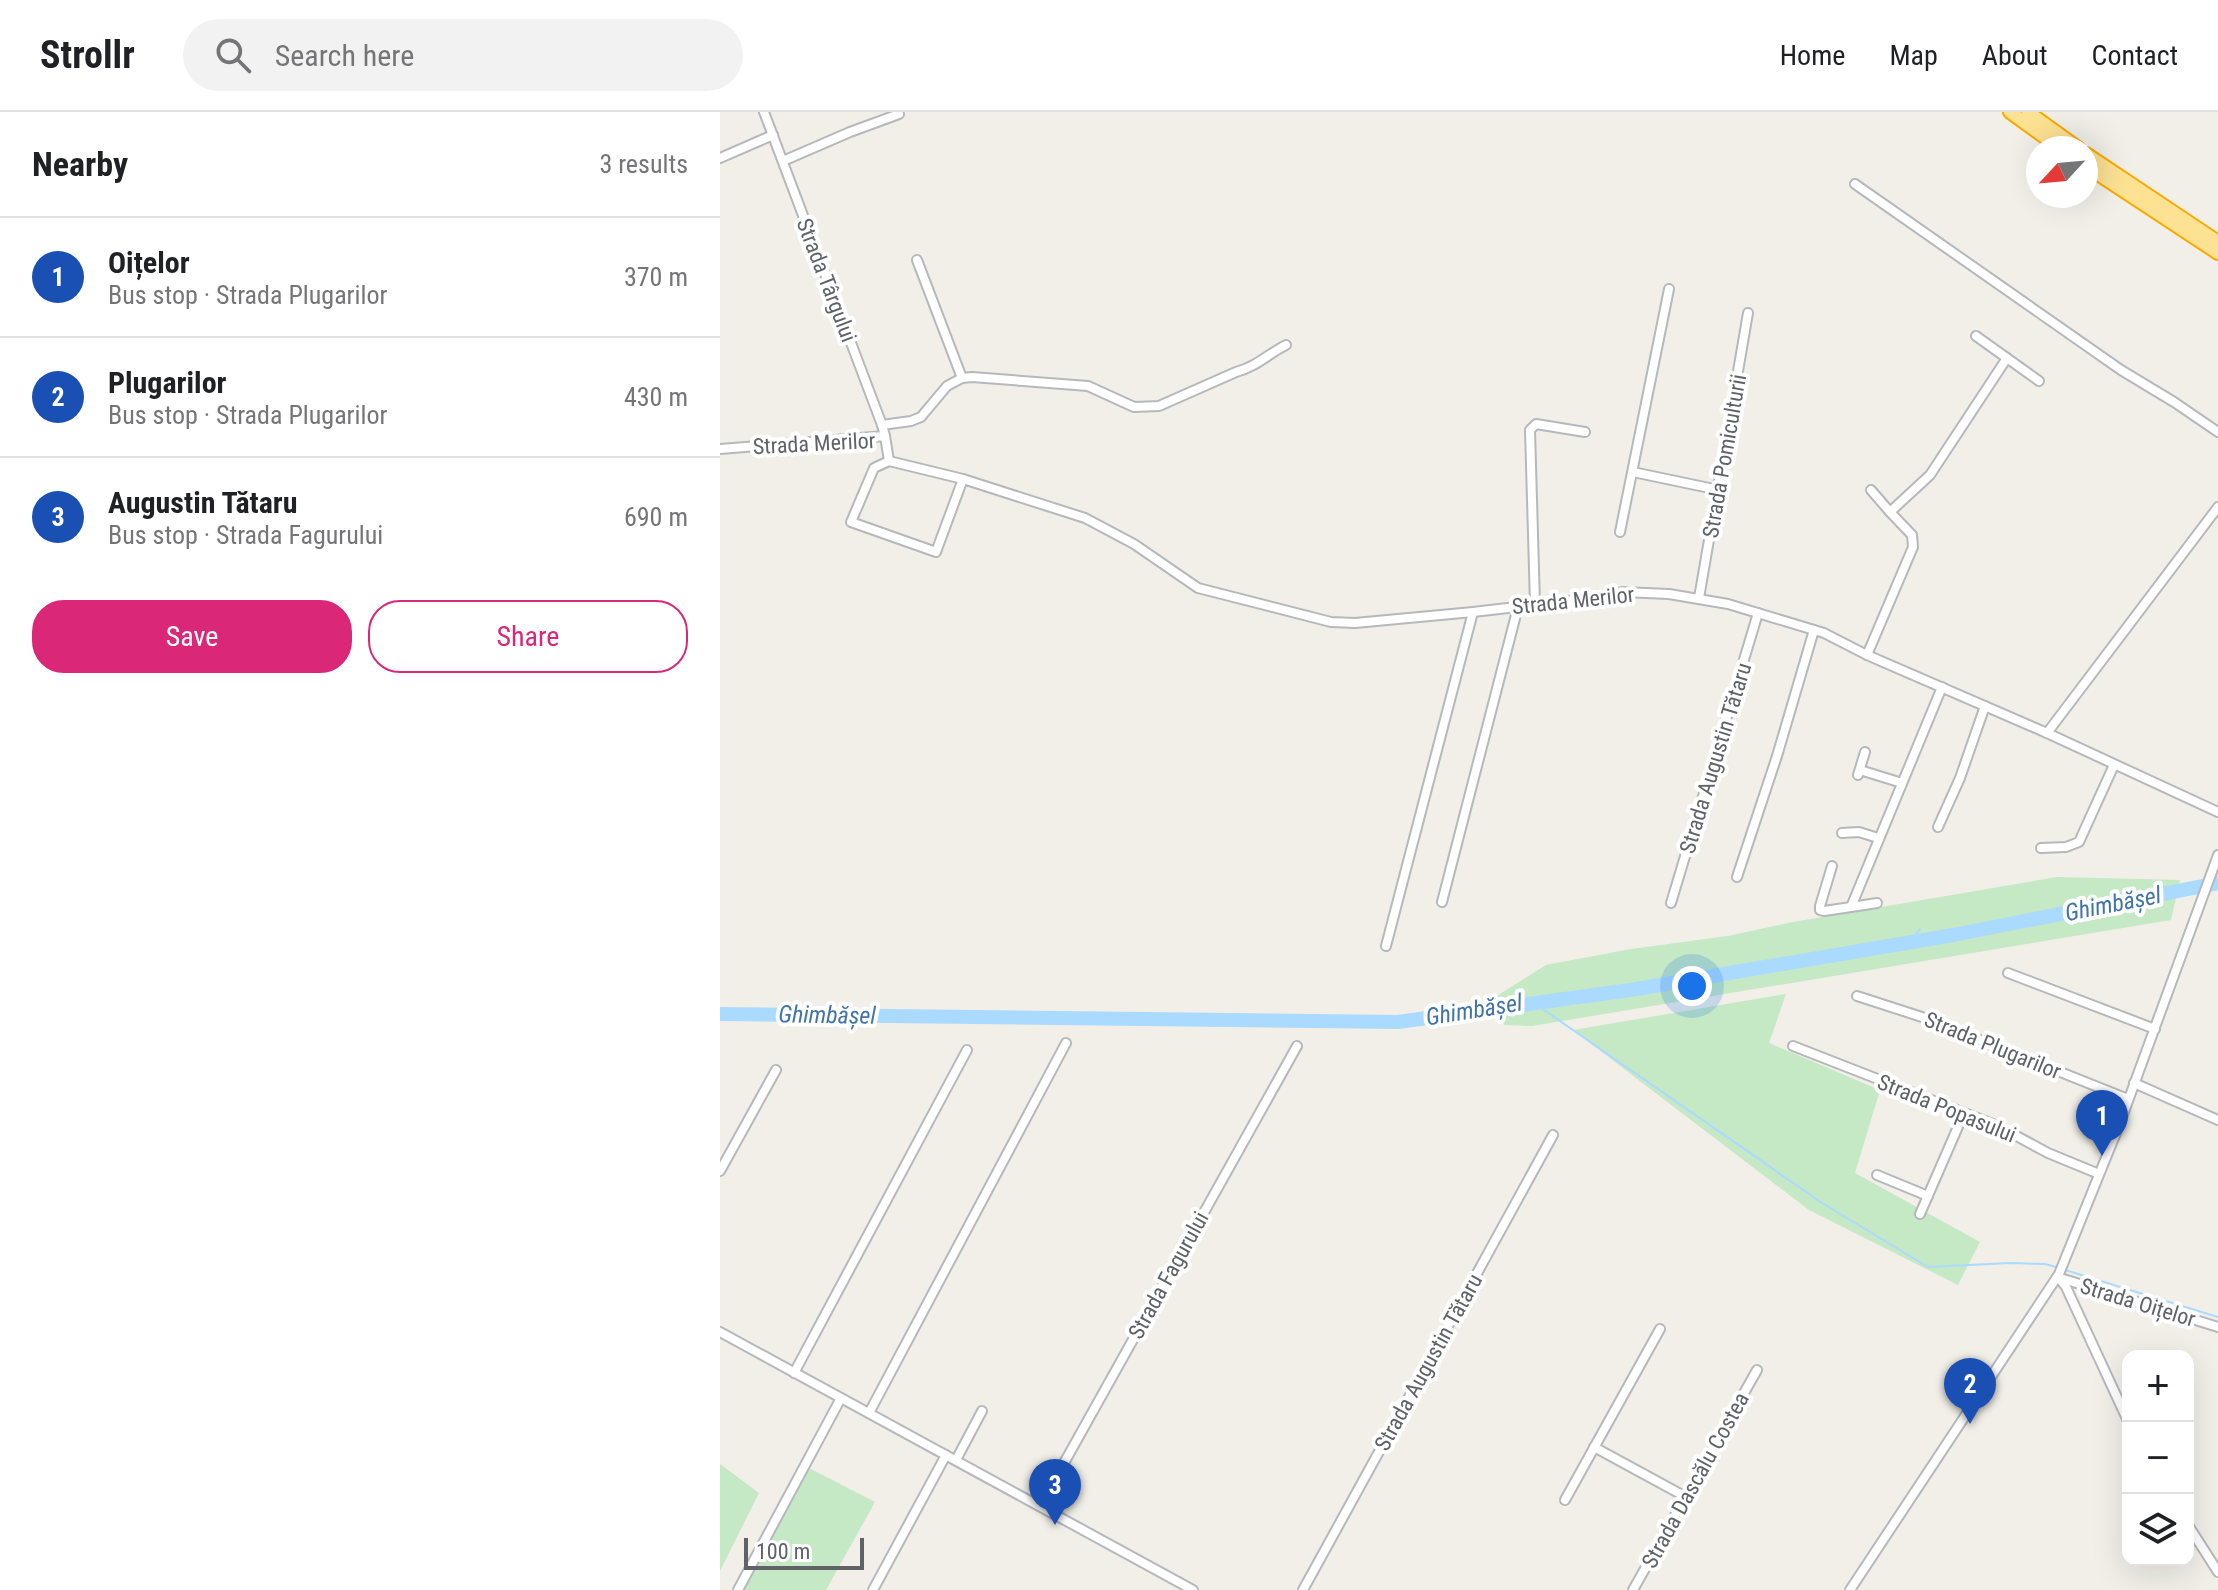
<!DOCTYPE html>
<meta charset="utf-8">
<style>
:root{--surface:#fff;--page:#f2f2f2;--text:#202124;--muted:#757577;--line:#e0e0e0;--accent:#db2777}
body{margin:0;font-family:"Roboto Condensed",sans-serif;background:var(--page);color:var(--text)}
.controls{position:absolute;right:24px;bottom:24px;display:grid;overflow:hidden;border-radius:16px;box-shadow:0 8px 32px #0002}
.controls button{width:72px;height:72px;display:grid;place-items:center;padding:0;border:0;border-bottom:2px solid var(--line);background:var(--surface);color:var(--text);font:40px sans-serif}
.compass{position:absolute;left:1306px;top:24px;width:72px;height:72px;border-radius:50%;background:var(--surface);box-shadow:0 8px 32px #0002;rotate:244deg}
.scale{position:absolute;left:24px;bottom:20px;width:120px;box-sizing:border-box;padding-left:8px;border:4px solid #5f6368;border-top:0;font-size:22px;line-height:28px;white-space:nowrap;color:#5f6368;-webkit-text-stroke:6px #fff;paint-order:stroke}
.you{position:absolute;left:972px;top:874px;width:28px;height:28px;margin:-20px;border:6px solid #fff;border-radius:50%;background:#1a73e8;box-shadow:0 0 0 12px #1a73e833}
.badge{display:grid;place-items:center;width:52px;height:52px;border-radius:50%;background:var(--accent);color:#fff;font-size:26px;font-weight:700}
.pin{position:absolute;translate:-50% -66px;filter:drop-shadow(0 2px 4px #0008)}
.pin::after{content:'';position:absolute;top:42px;width:28px;height:24px;background:inherit;clip-path:polygon(0 0,100% 0,50% 100%)}
.list{margin:0;padding:0;list-style:none}
h2{display:flex;justify-content:space-between;align-items:center;height:104px;margin:0;padding:0 32px;font-size:34px}
h2 small{font-size:26px;font-weight:400;color:var(--muted)}
.list li{display:grid;grid-template-columns:52px 1fr auto;gap:24px;align-items:center;box-sizing:border-box;height:120px;padding:0 32px;border-top:2px solid var(--line)}
.list b{display:block;font-size:30px;white-space:nowrap}
.list p{margin:0;font-size:26px;white-space:nowrap;color:var(--muted)}
.list em{font-size:26px;font-style:normal;color:var(--muted)}
.actions{display:flex;gap:16px;padding:24px 32px}
.actions a{flex:1;padding:18px 0;border:2px solid var(--accent);border-radius:32px;text-align:center;font-size:28px;color:var(--accent)}
.actions .main{background:var(--accent);color:#fff}
.icon{flex:none;width:44px;height:44px;fill:none;stroke:currentColor;stroke-width:2;stroke-linecap:round;stroke-linejoin:round}
.map{position:relative;flex:none;width:1498px;height:1478px;overflow:hidden}
header{display:flex;align-items:center;gap:48px;box-sizing:border-box;height:112px;padding:0 40px;background:var(--surface);border-bottom:2px solid var(--line)}
header strong{font-size:38px}
nav{display:flex;gap:44px;margin-inline-start:auto;font-size:28px}
.search{width:560px;height:72px;background:var(--page);display:flex;align-items:center;gap:20px;box-sizing:border-box;padding:0 28px;border-radius:44px;color:var(--muted);font-size:30px}
main{display:flex}
aside{flex:1;background:var(--surface)}
.map>svg:first-child{display:block}
</style>
<header>
<strong>Strollr</strong>
<div class="search"><svg class="icon" aria-label="search" viewBox="0 0 24 24"><circle cx="10" cy="10" r="6"/><path d="M15 15l6 6"/></svg>Search here</div>
<nav><a>Home</a><a>Map</a><a>About</a><a>Contact</a></nav>
</header>
<main>
<aside>
<h2>Nearby<small>3 results</small></h2>
<ul class="list">
<li><span class="badge" style="background:#1a4fb4">1</span><div><b>Oițelor</b><p>Bus stop · Strada Plugarilor</p></div><em>370 m</em></li>
<li><span class="badge" style="background:#1a4fb4">2</span><div><b>Plugarilor</b><p>Bus stop · Strada Plugarilor</p></div><em>430 m</em></li>
<li><span class="badge" style="background:#1a4fb4">3</span><div><b>Augustin Tătaru</b><p>Bus stop · Strada Fagurului</p></div><em>690 m</em></li>
</ul>
<div class="actions"><a class="main">Save</a><a>Share</a></div>
</aside>
<div class="map">
<svg width="1498" height="1478" viewBox="0 0 1498 1478">
<rect width="100%" height="100%" fill="#f1efe8"/>
<g fill="#c5e8c5">
<polygon points="1337,765 1460,768 1451,808 812,914 784,913 775,885 826,853 911,837 1008,824 1073,810"/>
<polygon points="1066,882 1049,931 1160,978 1135,1061 1260,1130 1238,1173 1089,1098 853,918"/>
<polygon points="0,1352 39,1381 0,1459"/>
<polygon points="89,1356 155,1390 106,1478 24,1478"/>
</g>
<g fill="none" stroke-linecap="round" stroke-linejoin="round">
<g stroke="#aadaff" stroke-width="2">
<polyline points="1189,831 1200,817"/>
<polyline points="814,891 1102,1091 1208,1155 1290,1151 1325,1152 1336,1155"/>
<polyline points="1342,1157 1498,1205"/>
</g>
<polyline stroke="#aadaff" stroke-width="14" points="0,902 678,910 910,878 1233,823 1498,771"/>
<defs>
<g id="minor">
<polyline points="44,0 162,313"/>
<polyline points="0,46 53,23"/>
<polyline points="63,49 130,20 179,2"/>
<polyline points="1135,72 1401,258 1454,290 1498,320"/>
<polyline points="197,148 242,266"/>
<polyline points="1256,224 1319,269"/>
<path d="M165,324L162,313L191,309L201,305L227,274L242,266L252,265L368,274L414,295L439,294L516,260C536,255 548,242 566,233"/>
<polyline points="0,337 165,324 169,349 243,367"/>
<polyline points="169,349 154,356 131,410 216,440 243,367 365,406 414,432 478,476 611,510 635,511 753,500 865,487 903,480 949,482 1008,492 1104,521 1147,543 1327,621 1498,700"/>
<polyline points="913,360 999,378"/>
<polyline points="1151,378 1170,400"/>
<polyline points="900,420 949,177"/>
<polyline points="979,486 1028,201"/>
<polyline points="815,492 810,318 816,312 865,320"/>
<polyline points="1147,543 1193,435 1192,423 1170,400 1210,363 1287,246"/>
<polyline points="1327,621 1498,395"/>
<polyline points="1140,658 1182,671"/>
<polyline points="1138,663 1145,640"/>
<polyline points="1218,715 1240,666 1265,594"/>
<polyline points="1122,721 1139,720 1158,726"/>
<polyline points="1321,736 1346,735 1359,730 1394,653"/>
<polyline points="1112,754 1100,794 1100,798 1104,799 1131,795 1222,575"/>
<polyline points="1017,765 1057,644 1094,518"/>
<polyline points="722,790 798,495"/>
<polyline points="951,791 1038,501"/>
<polyline points="1131,795 1157,791"/>
<polyline points="666,834 753,500"/>
<polyline points="1288,861 1435,917"/>
<polyline points="1137,884 1205,906 1408,987"/>
<polyline points="1073,934 1278,1014 1328,1041 1379,1062"/>
<polyline points="1414,971 1498,1008"/>
<polyline points="0,1059 56,958"/>
<polyline points="1157,1063 1208,1084"/>
<polyline points="1200,1102 1244,1001"/>
<polyline points="1337,1165 1498,1215"/>
<polyline points="1338,1165 1346,1175 1408,1309"/>
<polyline points="0,1220 473,1478"/>
<polyline points="74,1261 247,938"/>
<polyline points="149,1301 346,931"/>
<polyline points="874,1335 966,1385"/>
<polyline points="236,1348 262,1299"/>
<polyline points="845,1388 940,1217"/>
<polyline points="320,1394 577,934"/>
<polyline points="1468,1413 1498,1460"/>
<polyline points="18,1478 121,1286"/>
<polyline points="153,1478 226,1343"/>
<polyline points="583,1478 833,1023"/>
<polyline points="913,1478 1037,1258"/>
<polyline points="1130,1478 1339,1162 1400,1011 1498,743"/>
</g>
<g id="highway">
<polyline points="1290,0 1340,36"/>
<polyline points="1308,0 1358,36"/>
<polyline points="1366,42 1498,130"/>
<polyline points="1366,54 1498,141"/>
</g>
</defs>
<use href="#minor" stroke="#b5b8bc" stroke-width="12"/>
<use href="#highway" stroke="#f9ab00" stroke-width="16"/>
<use href="#minor" stroke="#fff" stroke-width="8"/>
<use href="#highway" stroke="#fde293" stroke-width="12"/>
</g>
<g text-anchor="middle" stroke-width="8" stroke-linejoin="round" paint-order="stroke">
<g font-size="22" fill="#5f6368" stroke="#fff">
<text transform="translate(107 168) rotate(69)" y="8">Strada Târgului</text>
<text transform="translate(94 331) rotate(-3)" y="8">Strada Merilor</text>
<text transform="translate(1004 344) rotate(-80)" y="8">Strada Pomiculturii</text>
<text transform="translate(853 488) rotate(-6)" y="8">Strada Merilor</text>
<text transform="translate(995 646) rotate(-73)" y="8">Strada Augustin Tătaru</text>
<text transform="translate(1273 933) rotate(22)" y="8">Strada Plugarilor</text>
<text transform="translate(1227 996) rotate(22)" y="8">Strada Popasului</text>
<text transform="translate(448 1163) rotate(-61)" y="8">Strada Fagurului</text>
<text transform="translate(1418 1190) rotate(17)" y="8">Strada Oițelor</text>
<text transform="translate(708 1250) rotate(-61)" y="8">Strada Augustin Tătaru</text>
<text transform="translate(975 1368) rotate(-61)" y="8">Strada Dascălu Costea</text>
</g>
<g font-size="24" font-style="italic" fill="#4174aa" stroke="#fff">
<text transform="translate(1393 792) rotate(-11)" y="8">Ghimbășel</text>
<text transform="translate(754 898) rotate(-9)" y="8">Ghimbășel</text>
<text transform="translate(107 903) rotate(1)" y="8">Ghimbășel</text>
</g>
</g>
</svg>
<div class="controls">
<button>+</button>
<button>−</button>
<button><svg class="icon" aria-label="layers" viewBox="0 0 24 24"><path d="M12 4l9 5-9 5-9-5zM3 14l9 5 9-5"/></svg></button>
</div>
<svg class="compass" viewBox="-18 -18 36 36"><path d="M0-13l5 13h-10z" fill="#e53935"/><path d="M0 13l5-13h-10z" fill="#757577"/></svg>
<div class="scale">100 m</div>
<div class="you"></div>
<div class="pin badge" style="left:1382px;top:1044px;background:#1a4fb4">1</div>
<div class="pin badge" style="left:1250px;top:1312px;background:#1a4fb4">2</div>
<div class="pin badge" style="left:335px;top:1413px;background:#1a4fb4">3</div>
</div>
</main>
